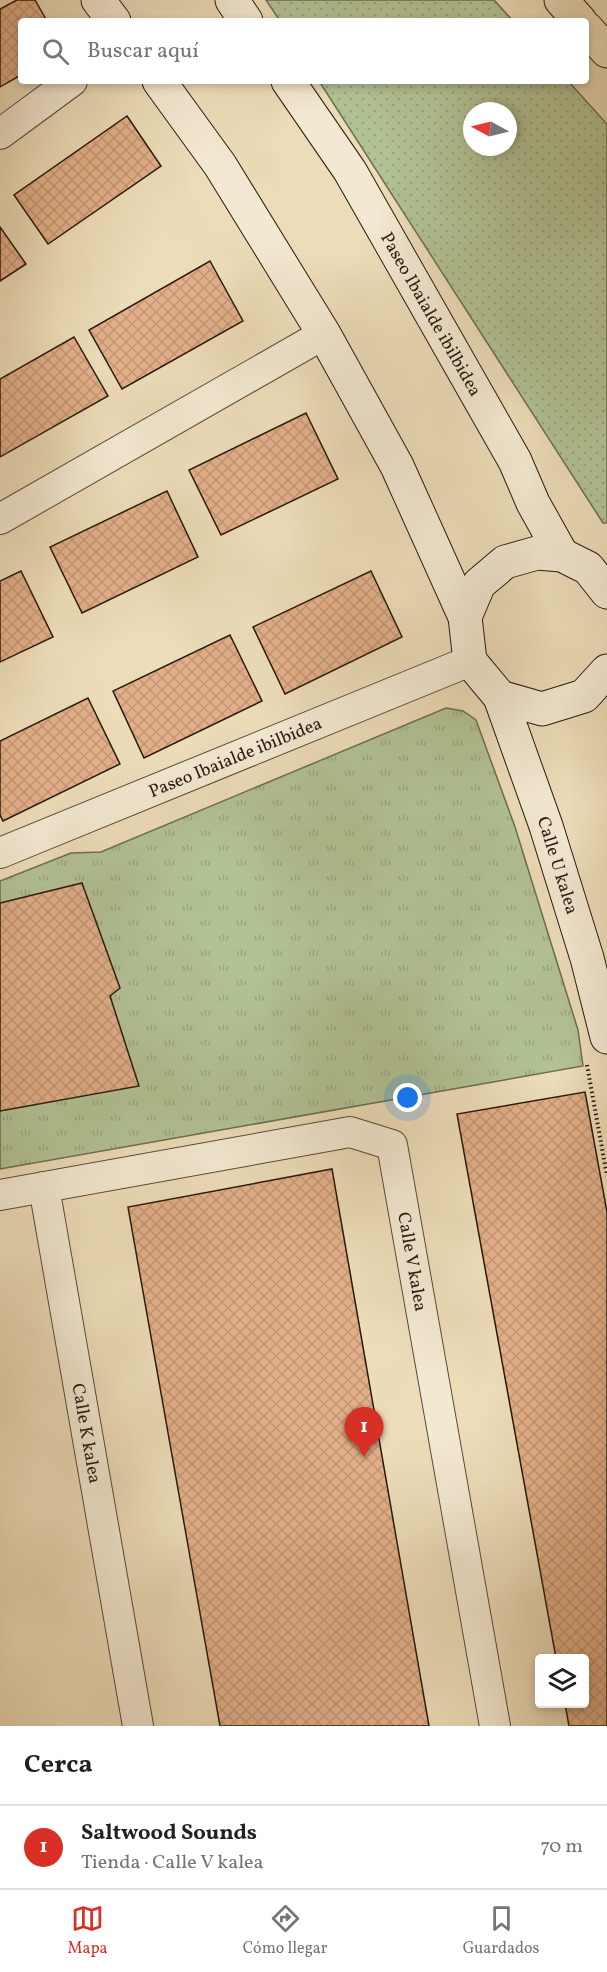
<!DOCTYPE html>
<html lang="es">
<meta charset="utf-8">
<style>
:root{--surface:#fff;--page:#f2f2f2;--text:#202124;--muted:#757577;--line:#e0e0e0;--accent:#d93025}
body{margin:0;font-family:Vollkorn,serif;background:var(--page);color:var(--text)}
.controls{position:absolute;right:18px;bottom:18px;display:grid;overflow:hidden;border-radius:6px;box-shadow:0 3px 9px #0003}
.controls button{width:54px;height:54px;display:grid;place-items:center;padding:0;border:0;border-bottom:2px solid var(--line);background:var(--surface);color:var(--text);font:30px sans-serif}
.compass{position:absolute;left:463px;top:102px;width:54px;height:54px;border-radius:50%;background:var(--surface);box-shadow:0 3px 9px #0003;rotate:277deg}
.you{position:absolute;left:408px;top:1098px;width:21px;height:21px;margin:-15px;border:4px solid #fff;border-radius:50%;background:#1a73e8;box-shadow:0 0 0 9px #1a73e833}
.badge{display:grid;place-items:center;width:39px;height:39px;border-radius:50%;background:var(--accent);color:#fff;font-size:20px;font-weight:700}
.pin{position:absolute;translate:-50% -50px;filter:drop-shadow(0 2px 3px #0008)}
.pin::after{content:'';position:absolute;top:32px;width:21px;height:18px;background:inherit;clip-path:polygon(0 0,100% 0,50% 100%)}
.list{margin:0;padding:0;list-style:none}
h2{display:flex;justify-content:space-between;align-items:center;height:78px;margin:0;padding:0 24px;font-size:26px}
h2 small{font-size:20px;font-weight:400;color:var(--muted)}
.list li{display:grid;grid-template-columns:39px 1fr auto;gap:18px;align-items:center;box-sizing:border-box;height:84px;padding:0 24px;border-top:2px solid var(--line)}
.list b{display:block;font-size:22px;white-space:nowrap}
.list p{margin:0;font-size:20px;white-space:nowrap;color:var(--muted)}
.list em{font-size:20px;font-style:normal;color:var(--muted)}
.icon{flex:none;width:33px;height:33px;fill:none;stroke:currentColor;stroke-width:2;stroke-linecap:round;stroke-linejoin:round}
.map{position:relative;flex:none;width:607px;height:1726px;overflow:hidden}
.search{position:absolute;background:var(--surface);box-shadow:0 3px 9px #0003;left:18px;right:18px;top:18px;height:66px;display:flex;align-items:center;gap:15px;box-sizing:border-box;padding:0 21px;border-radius:6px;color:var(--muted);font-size:22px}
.sheet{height:162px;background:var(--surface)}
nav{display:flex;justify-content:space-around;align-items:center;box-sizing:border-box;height:84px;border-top:2px solid var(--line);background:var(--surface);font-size:16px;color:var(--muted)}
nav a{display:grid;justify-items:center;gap:3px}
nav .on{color:var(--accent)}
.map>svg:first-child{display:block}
</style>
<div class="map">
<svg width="607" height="1726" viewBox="0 0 607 1726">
<defs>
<pattern id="grass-dots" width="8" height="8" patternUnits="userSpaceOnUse" patternTransform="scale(1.5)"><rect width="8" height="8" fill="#b2c294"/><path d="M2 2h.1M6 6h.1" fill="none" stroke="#99a67f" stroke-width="1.8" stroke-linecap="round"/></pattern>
<pattern id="park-tufts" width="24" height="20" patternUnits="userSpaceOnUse" patternTransform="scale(1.5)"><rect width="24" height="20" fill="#b2c294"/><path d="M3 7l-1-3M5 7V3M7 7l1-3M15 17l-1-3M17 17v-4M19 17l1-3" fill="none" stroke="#99a67f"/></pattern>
<pattern id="building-cross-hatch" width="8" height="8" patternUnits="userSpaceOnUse" patternTransform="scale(1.5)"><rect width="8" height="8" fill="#e2af88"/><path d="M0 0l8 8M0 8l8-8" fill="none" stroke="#c29674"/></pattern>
</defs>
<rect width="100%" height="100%" fill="#ecdcb8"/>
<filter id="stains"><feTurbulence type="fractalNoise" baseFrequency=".00333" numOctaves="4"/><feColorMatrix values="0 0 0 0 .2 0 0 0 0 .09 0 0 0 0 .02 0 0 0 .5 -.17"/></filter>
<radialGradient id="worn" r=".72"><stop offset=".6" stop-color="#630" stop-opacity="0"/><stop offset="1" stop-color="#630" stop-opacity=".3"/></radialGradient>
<g fill="url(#grass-dots)" stroke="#6c6d52" stroke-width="1.5" fill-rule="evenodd">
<polygon points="266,0 494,0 513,21 280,21"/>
<path d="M319,81H568L607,124V523H603ZM472,111H508V147H472Z"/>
</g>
<polygon fill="url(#park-tufts)" stroke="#6c6d52" stroke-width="1.5" points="446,708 463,711 476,720 515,827 578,1030 583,1066 0,1169 0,881 71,853 101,852"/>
<g fill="url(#building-cross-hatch)" stroke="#271811" stroke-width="1.5">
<polygon points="17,0 35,0 47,21 21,21 21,75 0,87 0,9"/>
<polygon points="127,116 161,166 48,244 14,195"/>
<polygon points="0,227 26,264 0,281"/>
<polygon points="210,261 243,321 122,389 89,330"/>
<polygon points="74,337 108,396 0,457 0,379"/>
<polygon points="306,413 338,479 221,535 189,470"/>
<polygon points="167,491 198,557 82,613 50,547"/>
<polygon points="21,571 53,637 0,662 0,581"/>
<polygon points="371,571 402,637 285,694 253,627"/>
<polygon points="230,635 262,701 144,758 113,691"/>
<polygon points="88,698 120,764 3,821 0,815 0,741"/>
<polygon points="82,883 120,988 110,996 139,1086 0,1111 0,903"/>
<polygon points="585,1092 607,1212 607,1726 569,1726 565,1704 584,1704 584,1658 556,1658 457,1114"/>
<polygon points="332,1169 429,1726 220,1726 128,1207"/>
</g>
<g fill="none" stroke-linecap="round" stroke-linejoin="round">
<defs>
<g id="street">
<polyline points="0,134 72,81"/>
<polyline points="0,519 324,334"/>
<path id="s1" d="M0,853L470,661"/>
<path id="s2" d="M44,1187L138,1726"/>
<path id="s3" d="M0,1195L350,1132L392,1145L495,1726"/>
</g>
<g id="secondary">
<polyline points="98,0 114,21"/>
<polyline points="232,0 246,21"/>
<polyline points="159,81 220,165 324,334 397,466 465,617"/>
<path id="s4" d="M288,81L350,171L515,461L533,503L562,555"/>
<polyline points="607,592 588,568 562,555 537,553 505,562 479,584 465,617 470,661 500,697 542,709 584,696 607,671"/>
<path id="s5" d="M500,697L546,826L587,958L607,1037"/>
</g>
<g id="highway">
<polyline points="561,0 580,21"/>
<polyline points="586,28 607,51"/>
</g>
</defs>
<use href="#street" stroke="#58493b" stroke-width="32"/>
<use href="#secondary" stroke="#271811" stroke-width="35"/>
<use href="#highway" stroke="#271811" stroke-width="35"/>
<polyline stroke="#271811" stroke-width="4" stroke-dasharray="1.5 3" stroke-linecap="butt" points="587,1065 607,1176"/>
<use href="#street" stroke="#f3e8d1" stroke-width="30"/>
<use href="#secondary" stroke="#f3e8d1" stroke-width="33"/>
<use href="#highway" stroke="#ecdcb8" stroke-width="33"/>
</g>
<g text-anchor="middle" stroke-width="5" stroke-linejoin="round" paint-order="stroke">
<g font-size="18" fill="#271811" stroke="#f3e8d1">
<text dy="6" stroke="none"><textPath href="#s4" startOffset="274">Paseo Ibaialde ibilbidea</textPath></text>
<text dy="6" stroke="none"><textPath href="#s1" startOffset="254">Paseo Ibaialde ibilbidea</textPath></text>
<text dy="6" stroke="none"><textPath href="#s5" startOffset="178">Calle U kalea</textPath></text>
<text dy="6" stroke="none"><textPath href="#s3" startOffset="518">Calle V kalea</textPath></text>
<text dy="6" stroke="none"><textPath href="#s2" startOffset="250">Calle K kalea</textPath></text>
</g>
</g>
<rect width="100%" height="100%" filter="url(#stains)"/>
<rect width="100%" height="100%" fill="url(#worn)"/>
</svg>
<div class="controls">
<button><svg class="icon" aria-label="layers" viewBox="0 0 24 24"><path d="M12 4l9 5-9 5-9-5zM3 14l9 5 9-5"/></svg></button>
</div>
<svg class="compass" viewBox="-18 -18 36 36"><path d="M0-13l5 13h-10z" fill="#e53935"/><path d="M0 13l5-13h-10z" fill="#757577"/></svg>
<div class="you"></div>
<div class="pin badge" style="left:364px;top:1457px">1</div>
<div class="search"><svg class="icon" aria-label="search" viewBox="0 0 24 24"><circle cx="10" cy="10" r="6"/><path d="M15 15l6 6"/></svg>Buscar aquí</div>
</div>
<section class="sheet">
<h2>Cerca<small></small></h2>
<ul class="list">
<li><span class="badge">1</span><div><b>Saltwood Sounds</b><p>Tienda · Calle V kalea</p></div><em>70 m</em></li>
</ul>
</section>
<nav>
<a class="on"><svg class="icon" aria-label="map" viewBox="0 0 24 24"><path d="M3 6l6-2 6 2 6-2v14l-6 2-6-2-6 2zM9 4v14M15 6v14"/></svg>Mapa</a>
<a><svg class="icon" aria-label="directions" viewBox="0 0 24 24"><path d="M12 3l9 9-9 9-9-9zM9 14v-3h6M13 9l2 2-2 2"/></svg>Cómo llegar</a>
<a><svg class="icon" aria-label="saved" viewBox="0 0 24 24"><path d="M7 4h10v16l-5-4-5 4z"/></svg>Guardados</a>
</nav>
